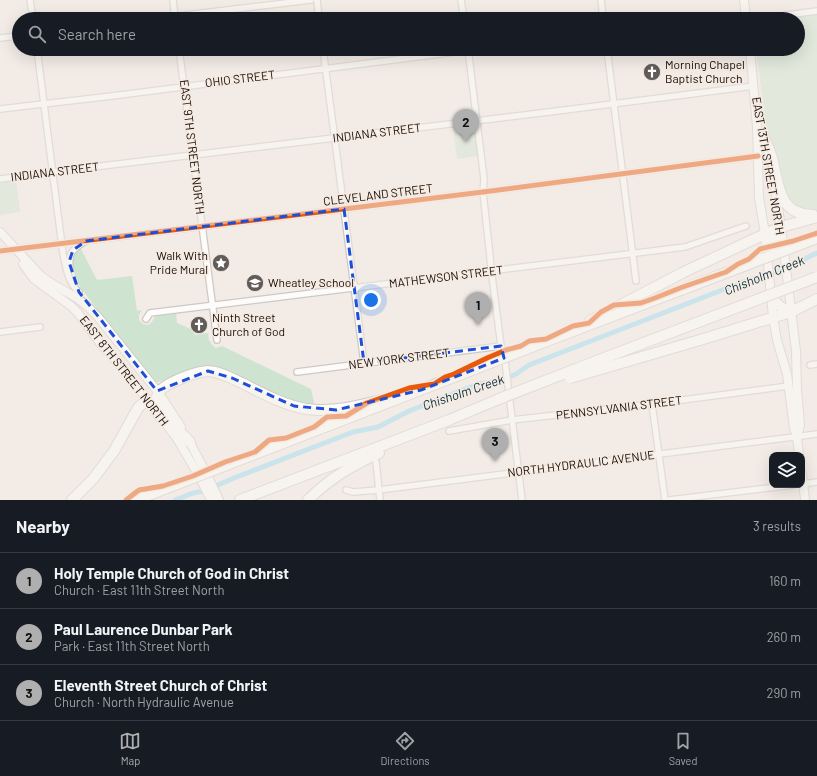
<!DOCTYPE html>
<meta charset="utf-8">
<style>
:root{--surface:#171b24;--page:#242831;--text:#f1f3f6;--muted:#9ea1a6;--line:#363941;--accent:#b0afaf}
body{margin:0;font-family:Barlow,sans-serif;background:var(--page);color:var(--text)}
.controls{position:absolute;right:12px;bottom:12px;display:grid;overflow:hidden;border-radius:8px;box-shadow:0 4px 16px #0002}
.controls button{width:36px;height:36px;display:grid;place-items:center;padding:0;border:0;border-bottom:1px solid var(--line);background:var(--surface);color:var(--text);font:20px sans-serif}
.you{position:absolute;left:371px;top:300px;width:14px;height:14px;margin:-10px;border:3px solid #fff;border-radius:50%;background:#1a73e8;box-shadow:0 0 0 6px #1a73e833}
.badge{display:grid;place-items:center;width:26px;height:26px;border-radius:50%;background:var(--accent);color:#111;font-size:13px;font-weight:700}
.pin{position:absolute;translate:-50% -33px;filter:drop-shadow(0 1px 2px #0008)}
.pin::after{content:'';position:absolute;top:21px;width:14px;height:12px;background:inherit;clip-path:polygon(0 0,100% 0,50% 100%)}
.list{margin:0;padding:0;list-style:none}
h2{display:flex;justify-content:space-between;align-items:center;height:52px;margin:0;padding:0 16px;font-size:17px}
h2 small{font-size:13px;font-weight:400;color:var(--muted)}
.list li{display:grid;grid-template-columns:26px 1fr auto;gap:12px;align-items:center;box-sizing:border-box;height:56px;padding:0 16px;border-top:1px solid var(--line)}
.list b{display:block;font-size:15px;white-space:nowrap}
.list p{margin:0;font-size:13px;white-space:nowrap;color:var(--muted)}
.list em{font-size:13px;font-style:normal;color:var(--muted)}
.icon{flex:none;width:22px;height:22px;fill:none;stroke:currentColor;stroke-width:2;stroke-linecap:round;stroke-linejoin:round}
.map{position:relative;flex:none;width:817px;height:500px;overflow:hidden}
.search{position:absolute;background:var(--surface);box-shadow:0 4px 16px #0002;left:12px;right:12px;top:12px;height:44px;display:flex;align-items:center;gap:10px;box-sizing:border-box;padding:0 14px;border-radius:22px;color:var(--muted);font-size:15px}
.sheet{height:220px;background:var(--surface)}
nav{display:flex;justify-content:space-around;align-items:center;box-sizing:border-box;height:56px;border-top:1px solid var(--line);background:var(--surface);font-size:11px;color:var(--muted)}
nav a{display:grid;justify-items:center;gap:2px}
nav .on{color:var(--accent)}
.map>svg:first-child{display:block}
</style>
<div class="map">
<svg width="817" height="500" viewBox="0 0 817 500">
<rect width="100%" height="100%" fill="#f2ebe6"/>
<g fill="#cee4d1">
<polygon points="817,14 817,212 798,211 784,193 769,140 766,125 756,49 798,49 798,19 773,19"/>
<polygon points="472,124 474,126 478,156 457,159 453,127"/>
<polygon points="16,180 20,212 0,215 0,182"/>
<path d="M80,247L97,280L132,276L137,311L142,310L139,315V320L143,324L148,325L152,322L156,315L176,312L177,323L193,330L195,335L208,333L209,341H210L212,345L216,348L222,346L311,389L315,407L295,405L222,370L166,380C160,382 157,383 152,380L80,287C74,273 67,258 80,247Z"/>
</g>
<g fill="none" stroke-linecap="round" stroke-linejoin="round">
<path stroke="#9bdbf3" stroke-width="5" d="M175,500L193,493L204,491L234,478L353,432L378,427L409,411L478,384L501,381L516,374L529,365L743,282C760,277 778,272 794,265C802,261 809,256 817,253"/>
<defs>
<g id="street">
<polyline points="30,0 33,19"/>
<polyline points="173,0 175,19"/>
<polyline points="317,0 319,19"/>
<polyline points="461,0 464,19"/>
<polyline points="601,0 603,19"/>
<polyline points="152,19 311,0"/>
<polyline points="726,19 746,17"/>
<polyline points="756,19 817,11"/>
<polyline points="0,38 19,36"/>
<path d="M37,49L63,254C66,267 68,283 79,292"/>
<polyline points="179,49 217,340"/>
<polyline points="323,49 364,363"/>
<polyline points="468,49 484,179 483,192 492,276 501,346 505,361 509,394 522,500"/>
<polyline points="607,49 636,281"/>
<polyline points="0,109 112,96 479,49"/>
<polyline points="0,179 52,172 549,112 754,86"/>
<polyline points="0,251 483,192 758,156"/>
<path d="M70,269C68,254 72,249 84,242"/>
<polyline points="146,319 150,313 685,247 746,226"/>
<polyline points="0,332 40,327"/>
<polyline points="810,365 817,364"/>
<polyline points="297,372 501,346"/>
<polyline points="652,404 665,500"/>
<polyline points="449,431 512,420 652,404 788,386"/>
<polyline points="376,462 380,500"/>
<polyline points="802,484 817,482"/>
<polyline points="346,490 353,492 379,490 817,434"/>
<polyline points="669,500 793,485"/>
</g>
<g id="secondary">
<polyline points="744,0 746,19"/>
<polyline points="750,49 757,127 759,197 765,234 773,317 777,340 787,374 794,428 797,437 799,455"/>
<polyline points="774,183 781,227 796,351 797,389 800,425 797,437"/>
<polyline points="0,232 40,275 51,283 77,298 87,306 98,317 158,392 181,427"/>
<polyline points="23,264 34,279 71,306 78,313 100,343 119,364 140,390 176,437 199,476 211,500"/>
<polyline points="187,437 206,473 219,500"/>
<polyline points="802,474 805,500"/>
</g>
<g id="highway">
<path d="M764,137C766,144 770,151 772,158C779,184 778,215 813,215"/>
<polyline points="765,234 777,240 783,246"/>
<path d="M771,294C776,305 780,307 791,312"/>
<polyline points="590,321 684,272 765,234 781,227 817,217"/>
<polyline points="700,340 791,312 817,299"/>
<path d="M159,416C155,397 154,391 173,382C184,377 195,372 207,371C219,371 231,378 242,383C262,393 283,405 306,409C335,413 362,405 390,398"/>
<path d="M72,500L93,479L114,451L138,408L142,404L149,401C163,406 169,419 178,430C182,434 186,438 190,442"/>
<polyline points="240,500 449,420 499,399"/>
<path d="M308,500C330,478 351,466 379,453"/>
</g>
</defs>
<use href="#street" stroke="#cec9c5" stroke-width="8"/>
<use href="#secondary" stroke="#cec9c5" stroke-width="10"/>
<use href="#highway" stroke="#cec9c5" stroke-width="12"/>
<use href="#street" stroke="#fdfcfb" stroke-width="5.5"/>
<use href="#secondary" stroke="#fdfcfb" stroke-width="8"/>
<use href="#highway" stroke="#fdfcfb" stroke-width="10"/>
<defs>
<g id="highway-bridge">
<polyline points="570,378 700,340"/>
<polyline points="499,399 599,360 817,277"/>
<polyline points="136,500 547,341 817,238"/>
</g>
</defs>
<use href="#highway-bridge" stroke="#cec9c5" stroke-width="12" stroke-linecap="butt"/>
<use href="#highway-bridge" stroke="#fdfcfb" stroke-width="10"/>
<defs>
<g id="cycleway">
<polyline points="0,251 483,192 758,156"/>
<polyline points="126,500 139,490 163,486 193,476 225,462 255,452 269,440 286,438 314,427 327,417 346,416 367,403 409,388 434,384 445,377 454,374 487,358 506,350 521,346 529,341 546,339 573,326 589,323 601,312 614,305 641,303 655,298 680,288 726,272 738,264 749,259 760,249 793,241 817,233"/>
</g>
</defs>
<use href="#cycleway" stroke="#f7eae1" stroke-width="8"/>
<use href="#cycleway" stroke="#e8590c" stroke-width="5"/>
</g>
<path d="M0 0H817V500H0ZM344,209L364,363L501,346L504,358L421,390L336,410L294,406L232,378L208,371L157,391L79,292L69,262L73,250L86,241Z" fill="#f2ebe6" fill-opacity=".55" fill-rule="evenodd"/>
<path fill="none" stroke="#1d4ed8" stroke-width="3" stroke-dasharray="8 5" stroke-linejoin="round" d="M344,209L364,363L501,346L504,358L421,390L336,410L294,406L232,378L208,371L157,391L79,292L69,262L73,250L86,241Z"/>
<defs>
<symbol id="church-disc" viewBox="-11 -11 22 22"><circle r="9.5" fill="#615c58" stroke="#f7eae1"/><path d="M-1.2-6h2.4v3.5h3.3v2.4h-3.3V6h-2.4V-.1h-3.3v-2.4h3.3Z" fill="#fff"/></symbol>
<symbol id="sight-disc" viewBox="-11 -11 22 22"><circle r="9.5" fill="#615c58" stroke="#f7eae1"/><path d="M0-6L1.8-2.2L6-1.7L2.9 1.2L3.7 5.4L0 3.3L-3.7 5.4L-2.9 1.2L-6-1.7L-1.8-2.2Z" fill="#fff"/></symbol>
<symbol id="school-disc" viewBox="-11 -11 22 22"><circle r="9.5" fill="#615c58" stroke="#f7eae1"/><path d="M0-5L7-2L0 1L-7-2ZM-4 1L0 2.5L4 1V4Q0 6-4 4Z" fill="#fff"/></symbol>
</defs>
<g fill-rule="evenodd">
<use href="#church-disc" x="642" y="62" width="20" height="20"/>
<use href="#sight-disc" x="211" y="253" width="20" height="20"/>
<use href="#school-disc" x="245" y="273" width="20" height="20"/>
<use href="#church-disc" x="189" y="315" width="20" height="20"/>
</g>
<g text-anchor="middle" stroke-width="3" stroke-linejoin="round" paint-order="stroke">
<g font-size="12" fill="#130f0c" stroke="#f7eae1" text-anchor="start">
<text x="665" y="69">Morning Chapel<tspan x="665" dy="14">Baptist Church</tspan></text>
<text x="208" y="260" text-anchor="end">Walk With<tspan x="208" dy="14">Pride Mural</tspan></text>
<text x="268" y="287">Wheatley School</text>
<text x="212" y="322">Ninth Street<tspan x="212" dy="14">Church of God</tspan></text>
</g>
<g font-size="12" fill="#130f0c" stroke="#f7eae1">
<text transform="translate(240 79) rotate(-7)" y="4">OHIO STREET</text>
<text transform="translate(377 133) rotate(-7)" y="4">INDIANA STREET</text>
<text transform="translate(192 147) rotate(83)" y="4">EAST 9TH STREET NORTH</text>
<text transform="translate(768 166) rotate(80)" y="4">EAST 13TH STREET NORTH</text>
<text transform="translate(55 172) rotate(-7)" y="4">INDIANA STREET</text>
<text transform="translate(378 195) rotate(-7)" y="4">CLEVELAND STREET</text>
<text transform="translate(446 277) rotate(-7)" y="4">MATHEWSON STREET</text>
<text transform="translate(399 359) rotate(-7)" y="4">NEW YORK STREET</text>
<text transform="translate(124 371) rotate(52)" y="4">EAST 8TH STREET NORTH</text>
<text transform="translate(619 408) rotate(-7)" y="4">PENNSYLVANIA STREET</text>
<text transform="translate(581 464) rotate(-7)" y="4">NORTH HYDRAULIC AVENUE</text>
</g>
<g font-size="13" font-style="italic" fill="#033140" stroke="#f7eae1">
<text transform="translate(764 275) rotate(-22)" y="5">Chisholm Creek</text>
<text transform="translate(463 392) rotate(-19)" y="5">Chisholm Creek</text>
</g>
</g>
</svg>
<div class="controls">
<button><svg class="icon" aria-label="layers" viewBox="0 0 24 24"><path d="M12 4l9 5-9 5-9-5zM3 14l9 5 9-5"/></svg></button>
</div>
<div class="you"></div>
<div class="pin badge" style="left:478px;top:325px">1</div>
<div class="pin badge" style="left:466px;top:142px">2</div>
<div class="pin badge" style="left:495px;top:461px">3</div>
<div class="search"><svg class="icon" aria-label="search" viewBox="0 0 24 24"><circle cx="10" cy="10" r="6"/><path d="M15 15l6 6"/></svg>Search here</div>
</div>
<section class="sheet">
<h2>Nearby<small>3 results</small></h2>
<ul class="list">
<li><span class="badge">1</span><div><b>Holy Temple Church of God in Christ</b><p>Church · East 11th Street North</p></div><em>160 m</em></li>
<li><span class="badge">2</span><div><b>Paul Laurence Dunbar Park</b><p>Park · East 11th Street North</p></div><em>260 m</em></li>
<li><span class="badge">3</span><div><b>Eleventh Street Church of Christ</b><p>Church · North Hydraulic Avenue</p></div><em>290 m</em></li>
</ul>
</section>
<nav>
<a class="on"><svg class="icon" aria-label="map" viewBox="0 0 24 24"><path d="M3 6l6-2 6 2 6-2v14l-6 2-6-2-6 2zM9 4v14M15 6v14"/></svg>Map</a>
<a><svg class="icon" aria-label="directions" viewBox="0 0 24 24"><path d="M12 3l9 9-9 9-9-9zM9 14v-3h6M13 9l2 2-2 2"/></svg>Directions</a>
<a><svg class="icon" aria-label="saved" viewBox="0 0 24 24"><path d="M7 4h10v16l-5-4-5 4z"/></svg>Saved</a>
</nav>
